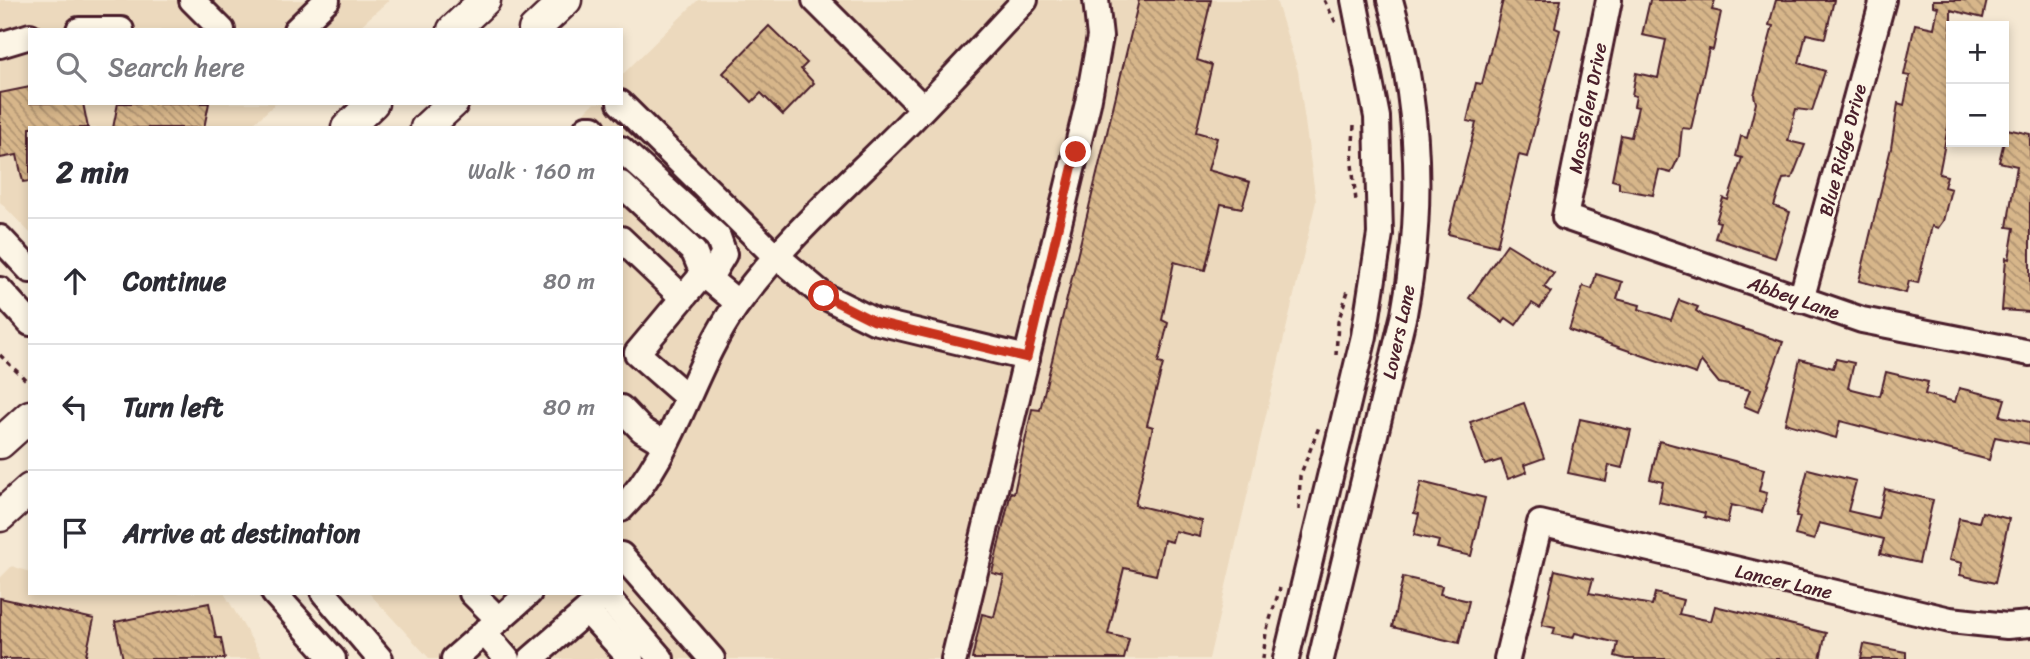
<!DOCTYPE html>
<meta charset="utf-8">
<style>
:root{--surface:#fff;--page:#f7f7f7;--text:#2b2b33;--muted:#7c7c81;--line:#e1e1e2}
body{margin:0;font-family:Sriracha,sans-serif;background:var(--page);color:var(--text)}
.controls{position:absolute;right:21px;top:21px;display:grid;overflow:hidden;border-radius:0px;box-shadow:0 4px 10px #0003}
.controls button{width:63px;height:63px;display:grid;place-items:center;padding:0;border:0;border-bottom:2px solid var(--line);background:var(--surface);color:var(--text);font:35px sans-serif}
.stop{position:absolute;width:21px;height:21px;margin:-16px;border:5px solid #c8321e;border-radius:50%;background:#fff}
.stop.end{background:#c8321e;border-color:#fff;box-shadow:0 2px 7px #0008}
.list{margin:0;padding:0;list-style:none}
h2{display:flex;justify-content:space-between;align-items:center;height:91px;margin:0;padding:0 28px;font-size:30px}
h2 small{font-size:23px;font-weight:400;color:var(--muted)}
.list li{display:grid;grid-template-columns:46px 1fr auto;gap:21px;align-items:center;box-sizing:border-box;height:126px;padding:0 28px;border-top:2px solid var(--line)}
.list b{display:block;font-size:26px;white-space:nowrap}
.list em{font-size:23px;font-style:normal;color:var(--muted)}
.icon{flex:none;width:38px;height:38px;fill:none;stroke:currentColor;stroke-width:2;stroke-linecap:round;stroke-linejoin:round}
.map{position:relative;flex:none;width:2030px;height:659px;overflow:hidden}
.search{position:absolute;background:var(--surface);box-shadow:0 4px 10px #0003;left:28px;top:28px;width:595px;height:77px;display:flex;align-items:center;gap:18px;box-sizing:border-box;padding:0 24px;border-radius:0px;color:var(--muted);font-size:26px}
.panel{position:absolute;background:var(--surface);box-shadow:0 4px 10px #0003;left:28px;top:126px;width:595px;height:469px;border-radius:0px}
.map>svg:first-child{display:block}
</style>
<div class="map">
<svg width="2030" height="659" viewBox="0 0 2030 659">
<defs>
<pattern id="building-back-hatch" width="6" height="6" patternUnits="userSpaceOnUse" patternTransform="scale(1.75)"><rect width="6" height="6" fill="#d7b68a"/><path d="M-1 5l2 2M0 0l6 6M5-1l2 2" fill="none" stroke="#b09371"/></pattern>
</defs>
<rect width="100%" height="100%" fill="#f5e8d3"/>
<filter id="ink" filterUnits="userSpaceOnUse"><feTurbulence type="fractalNoise" baseFrequency=".0143" numOctaves="2"/><feDisplacementMap in="SourceGraphic" scale="14" xChannelSelector="R" yChannelSelector="G"/><feConvolveMatrix kernelMatrix="1 2 1 2 8 2 1 2 1" color-interpolation-filters="sRGB"/></filter>
<g filter="url(#ink)">
<g fill="#ecd9bd">
<polygon points="0,0 389,0 356,30 30,30 30,103 276,103 249,128 30,128 30,233 0,202"/>
<polygon points="698,0 1276,0 1298,71 1316,201 1209,659 430,659 369,593 621,593 621,128 569,128 594,103 621,103 621,76"/>
<polygon points="12,566 30,572 30,593 224,593 263,659 0,659 0,578"/>
</g>
<g fill="url(#building-back-hatch)" stroke="#4a1f2b" stroke-width="2">
<polygon points="1139,0 1211,0 1197,60 1212,65 1196,132 1217,138 1208,170 1250,182 1242,208 1221,204 1205,270 1174,262 1162,320 1168,323 1158,363 1163,364 1147,425 1153,427 1135,505 1202,521 1200,537 1175,531 1172,542 1164,540 1156,575 1124,568 1108,634 1129,639 1124,659 972,659 982,614 994,617 1004,576 992,573 1011,492 1014,493 1032,409 1040,410"/>
<polygon points="1503,0 1561,0 1555,28 1560,30 1547,80 1527,157 1519,155 1497,246 1448,234 1476,123 1467,121 1476,83 1482,84"/>
<polygon points="1650,0 1715,0 1712,10 1721,12 1713,50 1709,49 1691,129 1682,128 1679,157 1671,173 1659,170 1653,195 1619,189 1619,182 1612,180 1621,135 1631,137 1638,107 1634,106 1636,96 1632,95 1636,73 1658,78 1666,40 1642,35"/>
<polygon points="1776,0 1834,0 1825,38 1806,34 1799,63 1825,71 1812,111 1796,109 1788,141 1805,145 1792,178 1783,179 1774,206 1790,212 1775,258 1715,238 1720,222 1716,221 1723,198 1728,200 1742,158 1736,156 1741,136 1747,138 1756,103 1754,95 1773,26 1769,25"/>
<polygon points="1933,0 1987,0 1983,18 1951,10 1951,112 1939,174 1947,176 1944,187 1951,189 1943,221 1938,228 1932,226 1918,283 1909,281 1906,293 1859,281 1891,148 1898,103 1904,105 1910,76 1904,75 1915,24 1934,28 1938,7 1933,6"/>
<polygon points="769,26 807,63 801,69 814,83 783,115 761,93 752,102 723,73"/>
<polygon points="30,87 30,103 83,103 88,128 30,128 30,181 23,182 17,155 0,158 0,93"/>
<polygon points="118,103 209,103 204,128 113,128"/>
<polygon points="2007,129 2030,134 2030,312 2002,310 2006,258 2009,259 2014,228 2007,227 2017,166 1999,162"/>
<polygon points="1507,244 1554,273 1544,287 1551,292 1540,308 1532,303 1516,325 1506,318 1503,323 1469,298"/>
<polygon points="1596,274 1622,282 1617,299 1640,305 1639,309 1671,320 1679,300 1698,307 1696,311 1704,316 1783,342 1758,412 1744,406 1750,390 1719,383 1701,361 1696,374 1569,330 1583,286 1592,289"/>
<polygon points="1800,359 1833,368 1836,359 1854,363 1848,388 1880,396 1886,372 1928,382 1925,394 1955,402 1959,388 2005,399 2000,416 2030,422 2030,444 1995,437 1989,460 1840,421 1836,438 1785,423"/>
<polygon points="1524,403 1544,458 1524,465 1527,472 1508,479 1501,460 1485,465 1470,422"/>
<polygon points="1580,419 1631,430 1622,468 1609,465 1606,481 1568,473"/>
<polygon points="1659,441 1764,469 1759,491 1767,493 1762,512 1731,505 1727,523 1704,517 1705,513 1659,502 1663,482 1650,479"/>
<polygon points="1808,469 1856,481 1848,511 1878,518 1885,489 1933,500 1919,563 1880,554 1884,539 1819,523 1814,540 1795,535 1800,517 1796,516"/>
<polygon points="1421,482 1485,498 1471,556 1437,548 1439,541 1414,535 1419,514 1414,513"/>
<polygon points="1982,512 2009,519 1995,583 1960,575 1962,563 1949,560 1959,518 1979,522"/>
<polygon points="1555,570 1593,579 1589,593 1652,605 1655,593 1683,600 1679,614 1711,621 1715,606 1826,633 1820,659 1626,659 1615,656 1618,643 1575,633 1573,638 1553,634 1555,628 1542,625"/>
<polygon points="1403,577 1442,586 1440,594 1469,601 1459,643 1392,627"/>
<polygon points="0,598 94,619 85,659 0,659"/>
<polygon points="209,603 216,638 221,638 225,659 123,659 115,622"/>
<polygon points="1864,644 1906,652 1906,659 1861,659"/>
</g>
<g fill="none" stroke-linecap="round" stroke-linejoin="round">
<defs>
<g id="minor">
<polyline points="192,0 222,30"/>
<polyline points="815,0 923,108"/>
<polyline points="1609,0 1565,217 1862,320 2030,353"/>
<polyline points="79,30 121,30"/>
<polyline points="296,30 327,0"/>
<polyline points="0,45 30,36"/>
<polyline points="620,103 767,248 824,296 874,321 1027,358"/>
<polyline points="587,128 593,128"/>
<polyline points="621,149 718,237 724,254 709,279"/>
<polyline points="621,184 694,252 703,274"/>
<polyline points="0,238 30,270"/>
<polyline points="621,239 682,297"/>
<polyline points="0,290 30,323"/>
<polyline points="1801,300 1883,0"/>
<polyline points="686,396 637,353 703,274 738,303"/>
<polyline points="621,408 642,430 665,444"/>
<path d="M621,509C675,455 691,369 736,306C784,240 847,185 904,128C946,86 985,43 1025,0"/>
<polyline points="621,555 712,659"/>
<polyline points="274,593 333,659"/>
<polyline points="324,593 380,659"/>
<polyline points="472,593 499,620"/>
<polyline points="605,595 661,659"/>
<polyline points="587,611 631,659"/>
<polyline points="484,632 507,659"/>
<polyline points="454,659 529,593"/>
<polyline points="531,659 607,593"/>
<polyline points="954,659 1088,103 1100,37 1096,0"/>
<polyline points="1286,659 1364,336 1380,234 1377,117 1354,0"/>
<path d="M1321,659L1404,314C1424,209 1420,103 1390,0"/>
<polyline points="1507,659 1540,523 1950,620 2007,626 2030,624"/>
</g>
<g id="major">
<polyline points="453,30 485,0"/>
<polyline points="534,30 566,0"/>
<polyline points="347,128 373,103"/>
<polyline points="426,128 453,103"/>
<polyline points="0,443 30,416"/>
<polyline points="0,516 30,489"/>
</g>
</defs>
<use href="#minor" stroke="#4a1f2b" stroke-width="30"/>
<use href="#major" stroke="#4a1f2b" stroke-width="35"/>
<g stroke="#4a1f2b" stroke-width="3.5" stroke-dasharray="5 5" stroke-linecap="butt">
<polyline points="1324,0 1336,23"/>
<polyline points="1354,125 1352,164 1356,201"/>
<polyline points="0,355 30,384"/>
<polyline points="1336,355 1338,322 1348,291"/>
<polyline points="1299,510 1300,476 1319,427"/>
<polyline points="1263,659 1266,632 1280,588"/>
</g>
<use href="#minor" stroke="#fcf5e5" stroke-width="24"/>
<use href="#major" stroke="#fcf5e5" stroke-width="30"/>
</g>
</g>
<g fill="none" stroke-linecap="round" stroke-linejoin="round" filter="url(#ink)">
<polyline stroke="#c8321e" stroke-width="9" points="824,296 874,321 1027,358 1076,152"/>
</g>
<g text-anchor="middle" stroke-width="5" stroke-linejoin="round" paint-order="stroke">
<g font-size="19" fill="#4a1f2b" stroke="#fcf5e5">
<text transform="translate(1587 108) rotate(-79)" y="7">Moss Glen Drive</text>
<text transform="translate(1842 150) rotate(-75)" y="7">Blue Ridge Drive</text>
<text transform="translate(1794 297) rotate(19)" y="7">Abbey Lane</text>
<text transform="translate(1398 332) rotate(-78)" y="7">Lovers Lane</text>
<text transform="translate(1784 581) rotate(13)" y="7">Lancer Lane</text>
</g>
</g>
</svg>
<div class="controls">
<button>+</button>
<button>−</button>
</div>
<div class="stop" style="left:824px;top:296px"></div>
<div class="stop end" style="left:1076px;top:152px"></div>
<div class="search"><svg class="icon" aria-label="search" viewBox="0 0 24 24"><circle cx="10" cy="10" r="6"/><path d="M15 15l6 6"/></svg>Search here</div>
<section class="panel">
<h2>2 min<small>Walk · 160 m</small></h2>
<ul class="list">
<li><svg class="icon" aria-label="ahead" viewBox="0 0 24 24"><path d="M12 20V5M6 11l6-6 6 6"/></svg><div><b>Continue</b></div><em>80 m</em></li>
<li><svg class="icon" aria-label="left" viewBox="0 0 24 24"><path d="M17 20v-9H6M10 6l-5 5 5 5"/></svg><div><b>Turn left</b></div><em>80 m</em></li>
<li><svg class="icon" aria-label="arrive" viewBox="0 0 24 24"><path d="M6 21V4h12l-3 4 3 4H6"/></svg><div><b>Arrive at destination</b></div></li>
</ul>
</section>
</div>
